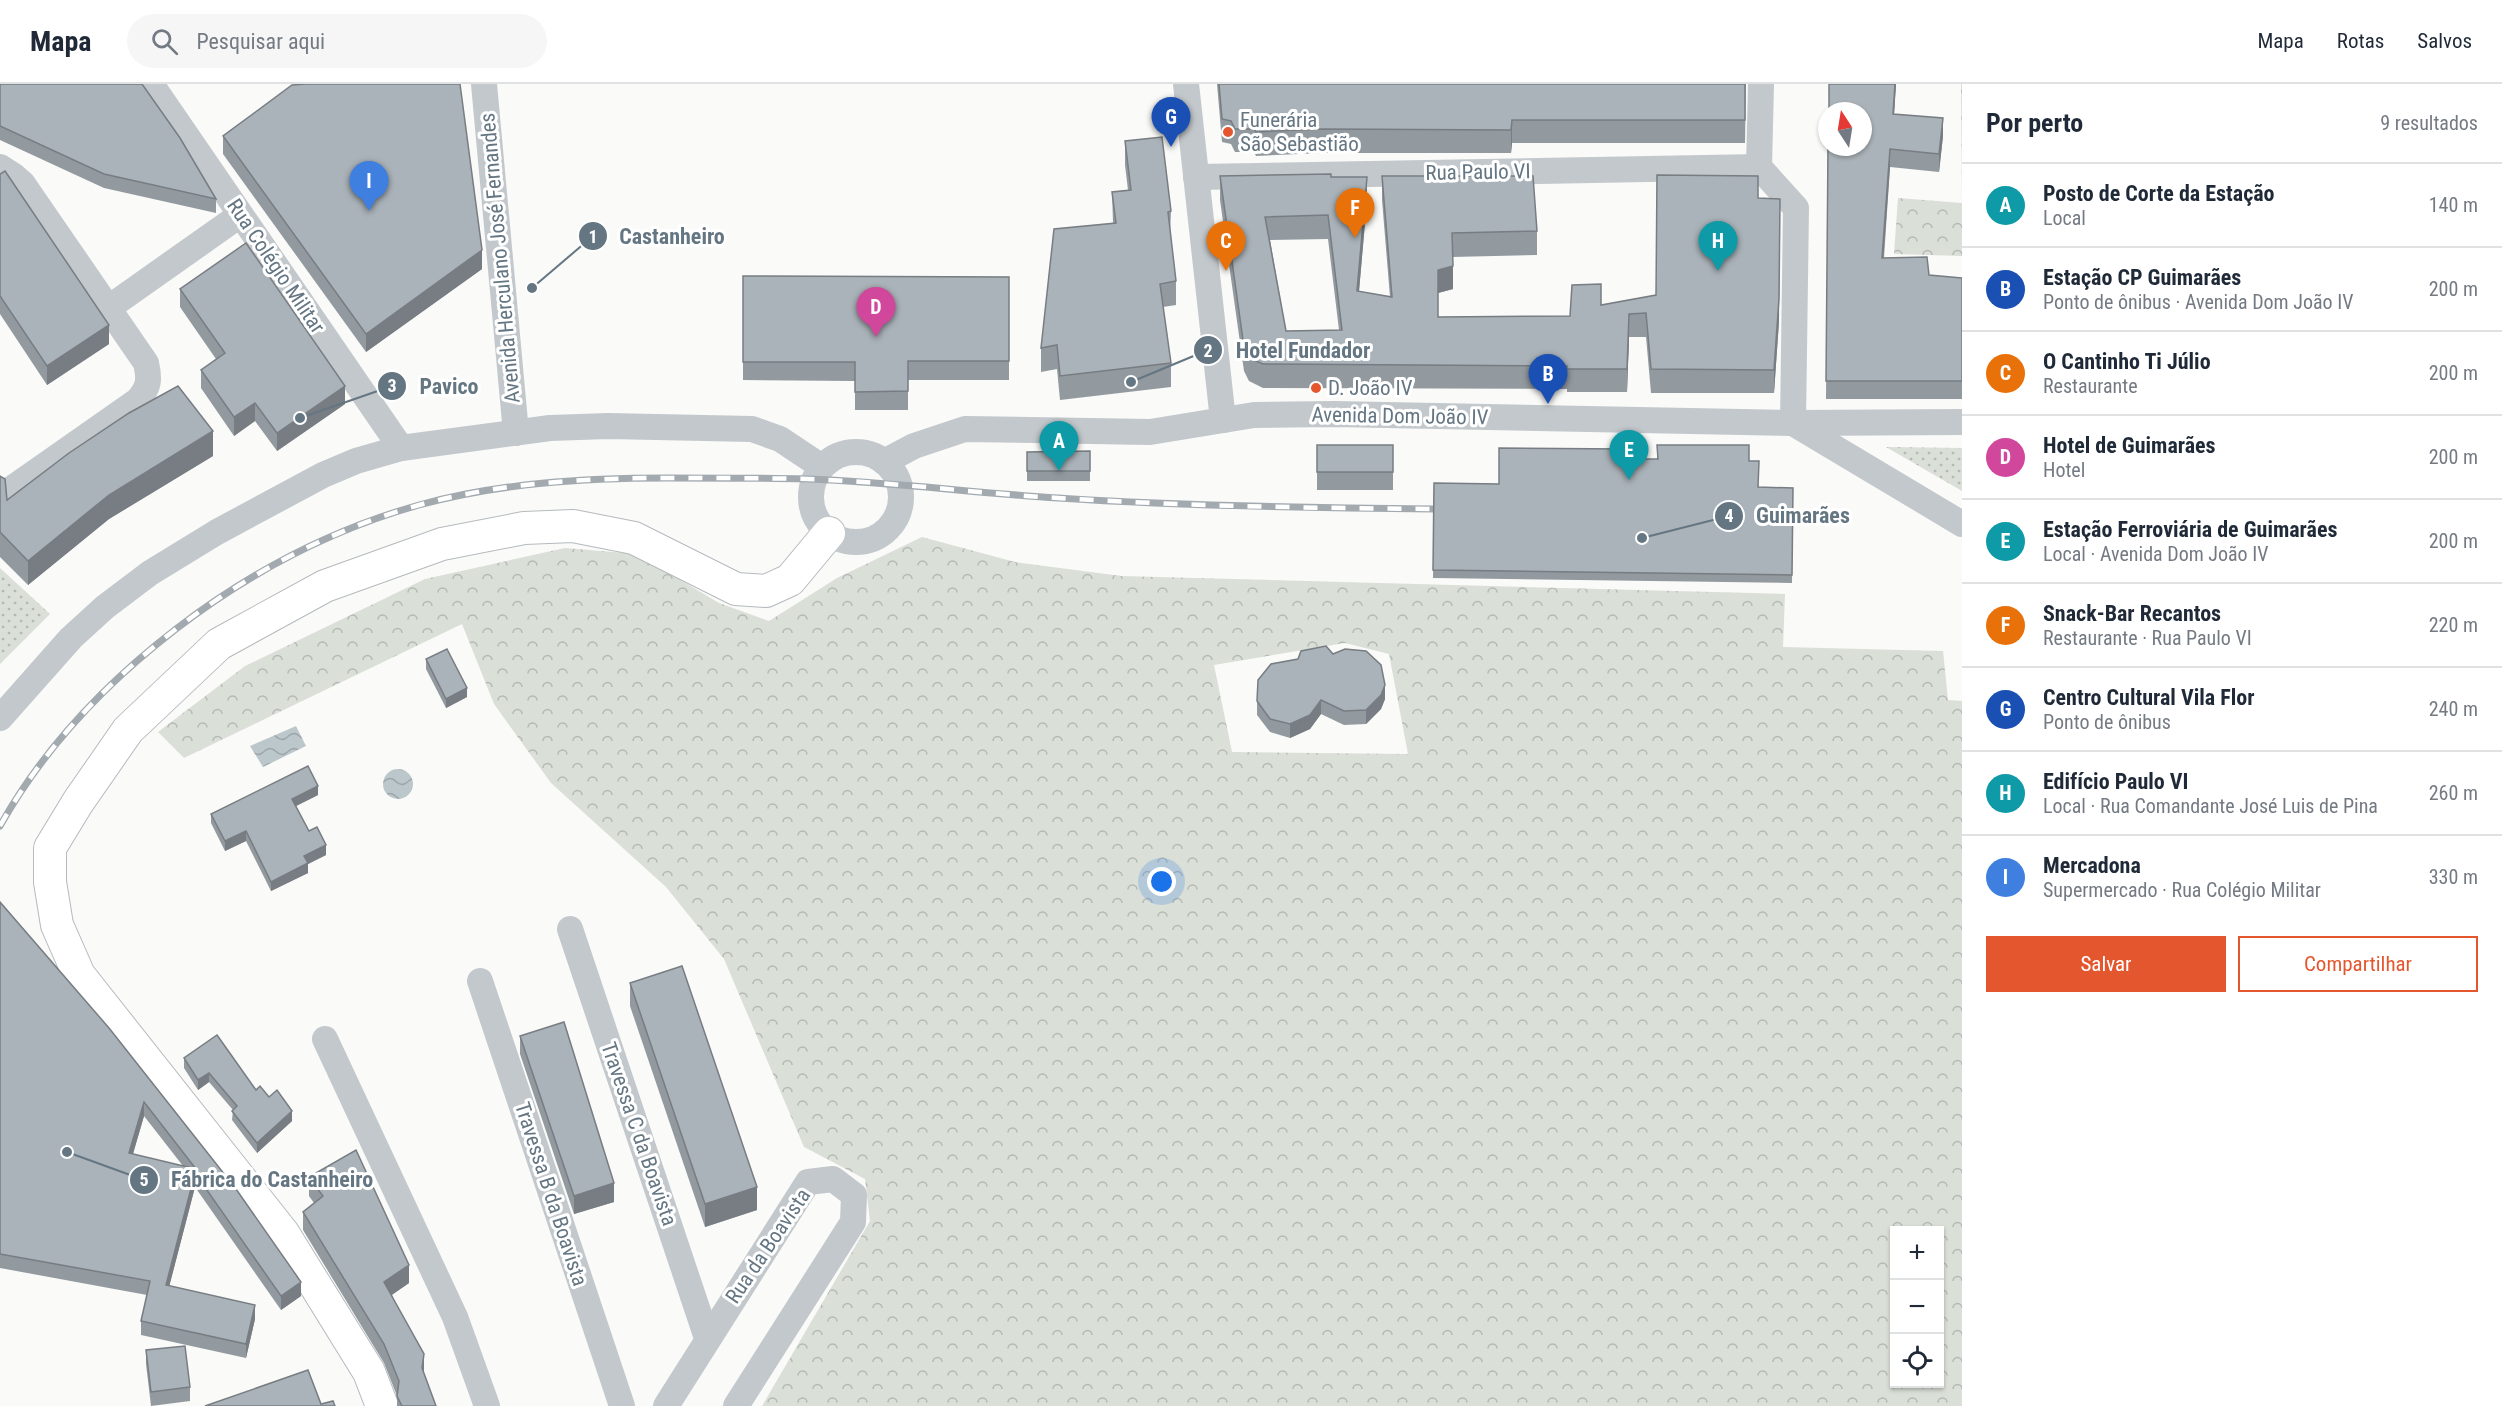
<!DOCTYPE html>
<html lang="pt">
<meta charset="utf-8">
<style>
:root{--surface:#fff;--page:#f6f6f7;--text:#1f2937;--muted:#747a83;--line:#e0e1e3;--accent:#e4572e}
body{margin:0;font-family:"Roboto Condensed",sans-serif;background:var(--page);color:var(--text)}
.controls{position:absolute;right:18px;bottom:18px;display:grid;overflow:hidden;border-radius:0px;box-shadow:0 2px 4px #0004}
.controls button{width:54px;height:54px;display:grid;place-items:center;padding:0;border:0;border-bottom:2px solid var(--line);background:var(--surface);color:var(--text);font:30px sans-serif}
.compass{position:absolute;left:1818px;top:18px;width:54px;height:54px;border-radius:50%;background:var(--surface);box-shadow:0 2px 4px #0004;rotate:348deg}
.you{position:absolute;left:1162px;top:798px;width:21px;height:21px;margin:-15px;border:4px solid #fff;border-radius:50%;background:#1a73e8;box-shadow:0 0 0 9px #1a73e833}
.badge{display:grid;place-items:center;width:39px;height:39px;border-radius:50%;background:var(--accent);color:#fff;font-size:20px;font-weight:700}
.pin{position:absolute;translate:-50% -50px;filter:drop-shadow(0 2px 3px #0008)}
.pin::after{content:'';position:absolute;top:32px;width:21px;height:18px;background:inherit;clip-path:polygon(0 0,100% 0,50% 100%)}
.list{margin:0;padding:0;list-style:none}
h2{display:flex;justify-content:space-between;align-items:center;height:78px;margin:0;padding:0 24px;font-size:26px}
h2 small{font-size:20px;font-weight:400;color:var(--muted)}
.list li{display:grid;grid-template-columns:39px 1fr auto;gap:18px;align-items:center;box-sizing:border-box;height:84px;padding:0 24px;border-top:2px solid var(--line)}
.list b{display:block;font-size:22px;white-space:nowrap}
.list p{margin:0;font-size:20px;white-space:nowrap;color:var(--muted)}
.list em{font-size:20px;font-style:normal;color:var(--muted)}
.actions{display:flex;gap:12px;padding:18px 24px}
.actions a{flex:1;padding:14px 0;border:2px solid var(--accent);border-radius:0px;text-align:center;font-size:21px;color:var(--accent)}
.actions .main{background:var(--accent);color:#fff}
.icon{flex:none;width:33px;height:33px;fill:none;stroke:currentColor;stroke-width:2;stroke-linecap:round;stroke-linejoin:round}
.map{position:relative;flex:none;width:1962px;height:1322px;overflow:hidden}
header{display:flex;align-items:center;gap:36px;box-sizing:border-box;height:84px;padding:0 30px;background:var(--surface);border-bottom:2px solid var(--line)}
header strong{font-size:28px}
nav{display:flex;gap:33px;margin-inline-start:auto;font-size:21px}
.search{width:420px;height:54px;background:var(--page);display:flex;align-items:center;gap:15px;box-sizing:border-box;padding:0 21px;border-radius:33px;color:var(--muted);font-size:22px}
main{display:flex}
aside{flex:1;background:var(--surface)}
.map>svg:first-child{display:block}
</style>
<header>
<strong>Mapa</strong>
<div class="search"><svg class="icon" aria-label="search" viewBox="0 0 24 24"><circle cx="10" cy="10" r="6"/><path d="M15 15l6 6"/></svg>Pesquisar aqui</div>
<nav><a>Mapa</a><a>Rotas</a><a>Salvos</a></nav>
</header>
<main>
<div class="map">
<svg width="1962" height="1322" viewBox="0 0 1962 1322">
<defs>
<pattern id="grass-dots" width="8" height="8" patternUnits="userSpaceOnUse" patternTransform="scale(1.5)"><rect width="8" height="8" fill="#dadfd7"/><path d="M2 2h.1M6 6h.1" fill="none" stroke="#b4b9b4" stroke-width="1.8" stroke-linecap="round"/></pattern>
<pattern id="forest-crowns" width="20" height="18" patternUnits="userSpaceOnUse" patternTransform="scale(1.5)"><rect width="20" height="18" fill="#dadfd7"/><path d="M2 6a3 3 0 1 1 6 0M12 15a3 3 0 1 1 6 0" fill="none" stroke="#b4b9b4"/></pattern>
<pattern id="water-waves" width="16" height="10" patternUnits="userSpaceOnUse" patternTransform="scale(1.5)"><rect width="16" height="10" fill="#bbc7cb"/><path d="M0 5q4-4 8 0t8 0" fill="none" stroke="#9ca6aa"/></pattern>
</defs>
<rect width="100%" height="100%" fill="#fafaf8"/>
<g fill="url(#grass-dots)">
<polygon points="1886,363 1962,364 1962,407"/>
<polygon points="0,484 50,530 0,580"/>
</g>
<g fill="url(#forest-crowns)" fill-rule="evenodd">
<polygon points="1961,0 1962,0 1962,119"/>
<polygon points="1898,114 1962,119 1962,172 1894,170"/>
<path d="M922,453L1015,478L1121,492L1785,510L1783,563L1943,567L1948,616L1962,617V1322H762L870,1137L865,1095L804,1063L724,875L666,803L551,699L494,620L462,540L184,674L158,648L245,582L425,495L565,464L637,470L719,519L769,537L837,494ZM1345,559L1389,570L1408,670L1232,668L1214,581ZM1894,1146H1940V1300H1894Z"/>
</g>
<g fill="url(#water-waves)">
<polygon points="296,642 306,662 263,683 250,662"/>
<circle cx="398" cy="700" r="15"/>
</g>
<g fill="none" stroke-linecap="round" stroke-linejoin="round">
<defs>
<polyline id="major" points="382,1322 369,1288 283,1149 79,891 57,841 50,798 50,764 78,718 128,646 219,560 325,502 442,460 524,444 573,442 634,454 736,505 766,507 790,496 829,449"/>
</defs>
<use href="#major" stroke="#b5babe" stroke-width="34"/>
<g stroke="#c3c8cc" stroke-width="26">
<polyline points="151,0 401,364"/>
<polyline points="484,0 516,349"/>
<polyline points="1186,0 1223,336"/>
<polyline points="1761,0 1759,83 1796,124 1793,339"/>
<path d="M0,83L14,92L23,100L146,279C150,296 149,304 137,317L10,406"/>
<polyline points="1196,93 1759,83"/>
<polyline points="107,225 240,131"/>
<polyline points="1793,339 1962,440"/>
<circle cx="856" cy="413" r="45"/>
<polyline points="884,378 914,362 965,345 1150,348 1254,331 1335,330 1793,339 1962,338"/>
<polyline points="0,634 71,554 105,523 150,489 217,448 323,391 356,377 401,364 550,344 608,342 752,345 780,355 822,383"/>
<polyline points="570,845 707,1254"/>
<polyline points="480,897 622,1322"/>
<polyline points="325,955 455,1233 487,1322"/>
<polyline points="666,1322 808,1098 833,1095 854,1111 853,1138 736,1322"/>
</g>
<use href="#major" stroke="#fff" stroke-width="32"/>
<defs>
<path id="rail" d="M0,742C43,665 106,599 176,545C249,489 330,446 419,421C499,399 584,394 667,394C714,394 761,394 808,395C892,398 975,409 1058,414C1183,422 1309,424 1434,425"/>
</defs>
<use href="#rail" stroke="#a2aab0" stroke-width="7"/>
<use href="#rail" stroke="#fff" stroke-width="4.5" stroke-dasharray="14" stroke-linecap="butt"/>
</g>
<g fill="#929a9f" fill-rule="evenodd">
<polygon points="0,0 216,115 216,129 104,104 0,56"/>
<polygon points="1217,0 1746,0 1745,59 1512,59 1511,69 1321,69 1256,72 1254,68 1235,68 1231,60 1222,58"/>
<polygon points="1896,0 1894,30 1943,52 1939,88 1890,83 1884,174 1929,191 1962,194 1962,315 1826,315 1828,63"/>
<polygon points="223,52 482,185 366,268 223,70"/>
<polygon points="1125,57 1171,127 1170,151 1176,197 1176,221 1163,223 1171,279 1171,303 1060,316 1057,285 1041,288 1041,264 1113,139 1112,108 1128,106 1125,81"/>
<polygon points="0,90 109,260 47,301 0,230"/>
<path d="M1220,92L1331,93L1367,116L1359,207L1390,213L1382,116V92L1537,147V171L1452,173L1453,205L1438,209V233L1570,232L1601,221L1656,211L1758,114L1779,237L1774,309H1651L1646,253H1629L1627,308H1567V305L1263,304L1249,297L1244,287L1220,116ZM1328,155L1339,246L1286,247L1270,156Z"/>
<polygon points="743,192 1009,193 1009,296 908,296 908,326 855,326 855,297 743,296"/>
<polygon points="180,205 345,320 277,367 255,337 234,352 201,304 201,286 216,275 180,223"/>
<rect x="1317" y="361" width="76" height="45"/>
<polygon points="1657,361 1749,377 1759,403 1793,404 1792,499 1433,494 1434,399 1499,400 1624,375 1657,375"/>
<polygon points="1090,367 1090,397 1027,397 1027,368"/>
<polygon points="213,372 109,435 28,501 0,473 0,392 7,416"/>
<polygon points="1333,570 1385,615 1381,625 1366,640 1344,641 1321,630 1310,645 1290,654 1270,648 1257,631 1257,617"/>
<polygon points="426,575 467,613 446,624 426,585"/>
<polygon points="318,711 296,722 309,747 326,771 308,780 308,789 271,807 246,757 225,767 211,739 211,730"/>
<path d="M0,818L301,1212L281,1226L195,1103L169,1202L255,1235L246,1274L141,1251V1237L147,1211L0,1184ZM144,1032L183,1082L133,1070Z"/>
<polygon points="630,899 757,1126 705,1143 630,922"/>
<polygon points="520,952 614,1118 574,1130 520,970"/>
<polygon points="184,974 256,1006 269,1013 292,1037 257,1069 232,1036 233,1026 209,998 198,1006 184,984"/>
<polygon points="309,1093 409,1199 392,1211 424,1289 436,1322 397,1322 397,1312 384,1279 303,1146 303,1128 314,1119 309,1112"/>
<polygon points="146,1266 190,1303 190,1317 151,1322 146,1280"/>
</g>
<g fill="#777d82">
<polygon points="1895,0 1896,0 1893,48 1893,30"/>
<polygon points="1943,34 1943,52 1939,88 1939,70"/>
<polygon points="1512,36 1512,59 1511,69 1511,46"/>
<polygon points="1890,65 1890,83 1882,192 1882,174"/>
<polygon points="1367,93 1367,116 1357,230 1357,207"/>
<polygon points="1780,138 1779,237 1774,309 1774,286"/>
<polygon points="482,166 482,185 366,268 366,250"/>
<polygon points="1453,182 1453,205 1438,209 1438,186"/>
<polygon points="1629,230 1629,253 1627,308 1627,285"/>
<polygon points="109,241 109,260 47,301 47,282"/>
<polygon points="345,302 345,320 277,367 277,349"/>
<polygon points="255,319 255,337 234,352 234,333"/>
<polygon points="213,347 213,372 109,435 28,501 28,477 109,411"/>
<polygon points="1385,601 1385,615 1381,625 1366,640 1366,626"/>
<polygon points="467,604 467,613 446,624 446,615"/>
<polygon points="1321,616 1321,630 1310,645 1290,654 1290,640"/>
<polygon points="318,702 318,711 292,724 292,715"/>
<polygon points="246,747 246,757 225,767 225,757"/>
<polygon points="326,761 326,771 308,780 308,789 271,807 271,798 304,772"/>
<polygon points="209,989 209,998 198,1006 198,996"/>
<polygon points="144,1018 144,1032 129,1083 129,1069"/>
<polygon points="292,1027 292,1037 257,1069 257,1059"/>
<polygon points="195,1089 195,1103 166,1215 166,1201"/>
<polygon points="614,1099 614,1118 574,1130 574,1112"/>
<polygon points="757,1103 757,1126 705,1143 705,1120"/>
<polygon points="409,1181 409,1199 384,1216 384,1198"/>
<polygon points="301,1198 301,1212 281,1226 281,1212"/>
<polygon points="255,1221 255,1235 246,1274 246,1260"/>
<polygon points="424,1270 424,1288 422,1303 422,1284"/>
</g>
<g fill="#aab3b9" stroke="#777d82" stroke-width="1.5" fill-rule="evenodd">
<polygon points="0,0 142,0 180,54 216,115 104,90 0,42"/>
<polygon points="306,0 460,0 482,166 366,250 223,52 292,1"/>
<polygon points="1219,0 1745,0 1745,36 1512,36 1511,46 1321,45 1256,48 1254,45 1235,45 1231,37 1222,35"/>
<polygon points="1829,0 1895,0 1893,30 1943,34 1939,70 1890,65 1882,174 1927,173 1929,191 1962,194 1962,297 1826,297 1828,63 1863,63 1863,27 1829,27"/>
<polygon points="1162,53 1171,127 1168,128 1176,197 1160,200 1171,279 1060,292 1057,261 1041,264 1054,145 1116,139 1112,108 1131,106 1125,57"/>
<polygon points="5,87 109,241 47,282 0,212 0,90"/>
<path d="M1331,90V93H1367L1357,207L1392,213L1382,92H1533L1537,147L1452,149L1453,182L1438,186V233L1570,232L1572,201L1601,200V221L1656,211L1657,91L1758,92V114L1780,115L1779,214L1774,286L1651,285L1646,229L1629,230L1627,285H1567V282L1263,280L1249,274L1244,263L1220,92ZM1328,131L1342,246L1286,247L1265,133Z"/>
<polygon points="246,159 345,302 277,349 255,319 234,333 201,286 225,269 180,205"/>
<polygon points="743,192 1009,193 1009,277 908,277 908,307 855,308 855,278 743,278"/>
<polygon points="178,302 213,347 109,411 28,477 0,448 0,392 5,395 7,416 69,369 129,329"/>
<rect x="1317" y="361" width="76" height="27"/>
<polygon points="1657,361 1749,361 1749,377 1759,377 1758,403 1793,404 1792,491 1433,486 1434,399 1499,400 1499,364 1624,365 1624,375 1658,375"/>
<polygon points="1090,367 1090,387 1027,387 1027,368"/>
<polygon points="1326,562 1333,570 1345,565 1366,567 1381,581 1385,601 1381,611 1366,626 1344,627 1321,616 1310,631 1290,640 1270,635 1257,617 1258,596 1271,580 1298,575 1301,567"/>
<polygon points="447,565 467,604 446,615 426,575"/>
<polygon points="308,682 318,702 292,715 309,747 317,743 326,761 304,772 308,779 271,798 246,747 225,757 211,730"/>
<path d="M0,818L109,944L236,1105L301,1198L281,1212L195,1089L166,1201L255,1221L246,1260L141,1237L150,1197L0,1170ZM144,1018L196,1085L129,1069Z"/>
<polygon points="682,882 757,1103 705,1120 630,899"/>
<polygon points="564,938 614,1099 574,1112 520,952"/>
<polygon points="217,951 256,1006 260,1002 269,1013 277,1006 292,1027 257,1059 232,1027 237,1022 209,989 198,996 184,974"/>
<polygon points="356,1066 409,1181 384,1198 424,1270 422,1284 436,1322 402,1322 397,1312 399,1297 384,1260 303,1128 323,1112 309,1093"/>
<polygon points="185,1262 190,1303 151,1308 146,1266"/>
<polygon points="308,1286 321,1320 333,1317 335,1322 205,1322"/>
</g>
<g fill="#e4572e" stroke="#fff" stroke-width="2">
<circle cx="1228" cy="48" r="6"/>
<circle cx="1316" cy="304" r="6"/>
</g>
<g text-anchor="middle" stroke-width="6" stroke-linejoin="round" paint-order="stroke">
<g font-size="21" fill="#657683" stroke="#fff" text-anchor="start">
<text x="1240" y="43">Funerária<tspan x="1240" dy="24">São Sebastião</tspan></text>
<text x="1328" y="311">D. João IV</text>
</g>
<g font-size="21" fill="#657683" stroke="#fff">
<text transform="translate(1478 88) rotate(-1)" y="7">Rua Paulo VI</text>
<text transform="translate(500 174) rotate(-95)" y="7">Avenida Herculano José Fernandes</text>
<text transform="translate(276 182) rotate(56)" y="7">Rua Colégio Militar</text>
<text transform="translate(1400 332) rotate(1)" y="7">Avenida Dom João IV</text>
<text transform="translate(639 1050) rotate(71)" y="7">Travessa C da Boavista</text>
<text transform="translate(551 1110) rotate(72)" y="7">Travessa B da Boavista</text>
<text transform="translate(768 1162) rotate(-56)" y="7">Rua da Boavista</text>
</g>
</g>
<path fill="none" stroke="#657683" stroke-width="2" d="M532 204L593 152M1131 298L1208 266M300 334L392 302M1642 454L1729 432M67 1068L144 1096"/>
<g fill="#657683" stroke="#fff" stroke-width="2">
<circle cx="532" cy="204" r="6"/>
<circle cx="1131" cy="298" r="6"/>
<circle cx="300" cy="334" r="6"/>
<circle cx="1642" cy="454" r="6"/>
<circle cx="67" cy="1068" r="6"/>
<circle cx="593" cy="152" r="15"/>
<circle cx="1208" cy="266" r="15"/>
<circle cx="392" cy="302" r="15"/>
<circle cx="1729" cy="432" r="15"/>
<circle cx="144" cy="1096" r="15"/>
</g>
<g font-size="18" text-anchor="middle" font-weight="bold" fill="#fff">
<text x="593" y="159">1</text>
<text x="1208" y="273">2</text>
<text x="392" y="308">3</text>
<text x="1729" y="438">4</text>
<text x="144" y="1102">5</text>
</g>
<g font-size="22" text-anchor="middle" font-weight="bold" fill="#657683" stroke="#fff" stroke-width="6" stroke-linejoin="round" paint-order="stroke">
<text x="672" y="160">Castanheiro</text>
<text x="1303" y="274">Hotel Fundador</text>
<text x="449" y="310">Pavico</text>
<text x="1803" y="439">Guimarães</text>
<text x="272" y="1103">Fábrica do Castanheiro</text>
</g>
</svg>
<div class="controls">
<button>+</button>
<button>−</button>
<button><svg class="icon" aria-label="locate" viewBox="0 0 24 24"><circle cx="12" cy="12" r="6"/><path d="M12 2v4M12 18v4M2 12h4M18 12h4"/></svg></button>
</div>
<svg class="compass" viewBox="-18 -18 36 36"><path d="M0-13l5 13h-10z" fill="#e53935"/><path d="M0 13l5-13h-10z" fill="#747a83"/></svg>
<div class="you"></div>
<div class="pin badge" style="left:1059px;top:387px;background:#0f9aa8">A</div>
<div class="pin badge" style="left:1548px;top:320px;background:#1a4fb4">B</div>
<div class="pin badge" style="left:1226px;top:187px;background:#e8710a">C</div>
<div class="pin badge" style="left:876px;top:253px;background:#d1479c">D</div>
<div class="pin badge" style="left:1629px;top:396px;background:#0f9aa8">E</div>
<div class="pin badge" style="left:1355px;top:154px;background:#e8710a">F</div>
<div class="pin badge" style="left:1171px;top:63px;background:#1a4fb4">G</div>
<div class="pin badge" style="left:1718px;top:187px;background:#0f9aa8">H</div>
<div class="pin badge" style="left:369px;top:127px;background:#3f7fe0">I</div>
</div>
<aside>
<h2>Por perto<small>9 resultados</small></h2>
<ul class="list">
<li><span class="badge" style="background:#0f9aa8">A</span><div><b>Posto de Corte da Estação</b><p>Local</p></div><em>140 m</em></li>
<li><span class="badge" style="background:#1a4fb4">B</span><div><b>Estação CP Guimarães</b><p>Ponto de ônibus · Avenida Dom João IV</p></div><em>200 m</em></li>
<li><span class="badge" style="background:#e8710a">C</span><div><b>O Cantinho Ti Júlio</b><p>Restaurante</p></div><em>200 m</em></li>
<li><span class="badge" style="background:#d1479c">D</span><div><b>Hotel de Guimarães</b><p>Hotel</p></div><em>200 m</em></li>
<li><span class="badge" style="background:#0f9aa8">E</span><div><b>Estação Ferroviária de Guimarães</b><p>Local · Avenida Dom João IV</p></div><em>200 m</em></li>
<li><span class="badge" style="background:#e8710a">F</span><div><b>Snack-Bar Recantos</b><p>Restaurante · Rua Paulo VI</p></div><em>220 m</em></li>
<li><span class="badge" style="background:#1a4fb4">G</span><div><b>Centro Cultural Vila Flor</b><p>Ponto de ônibus</p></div><em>240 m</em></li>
<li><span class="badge" style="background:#0f9aa8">H</span><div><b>Edifício Paulo VI</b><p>Local · Rua Comandante José Luis de Pina</p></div><em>260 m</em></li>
<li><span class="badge" style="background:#3f7fe0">I</span><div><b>Mercadona</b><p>Supermercado · Rua Colégio Militar</p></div><em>330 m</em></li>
</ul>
<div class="actions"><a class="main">Salvar</a><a>Compartilhar</a></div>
</aside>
</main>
